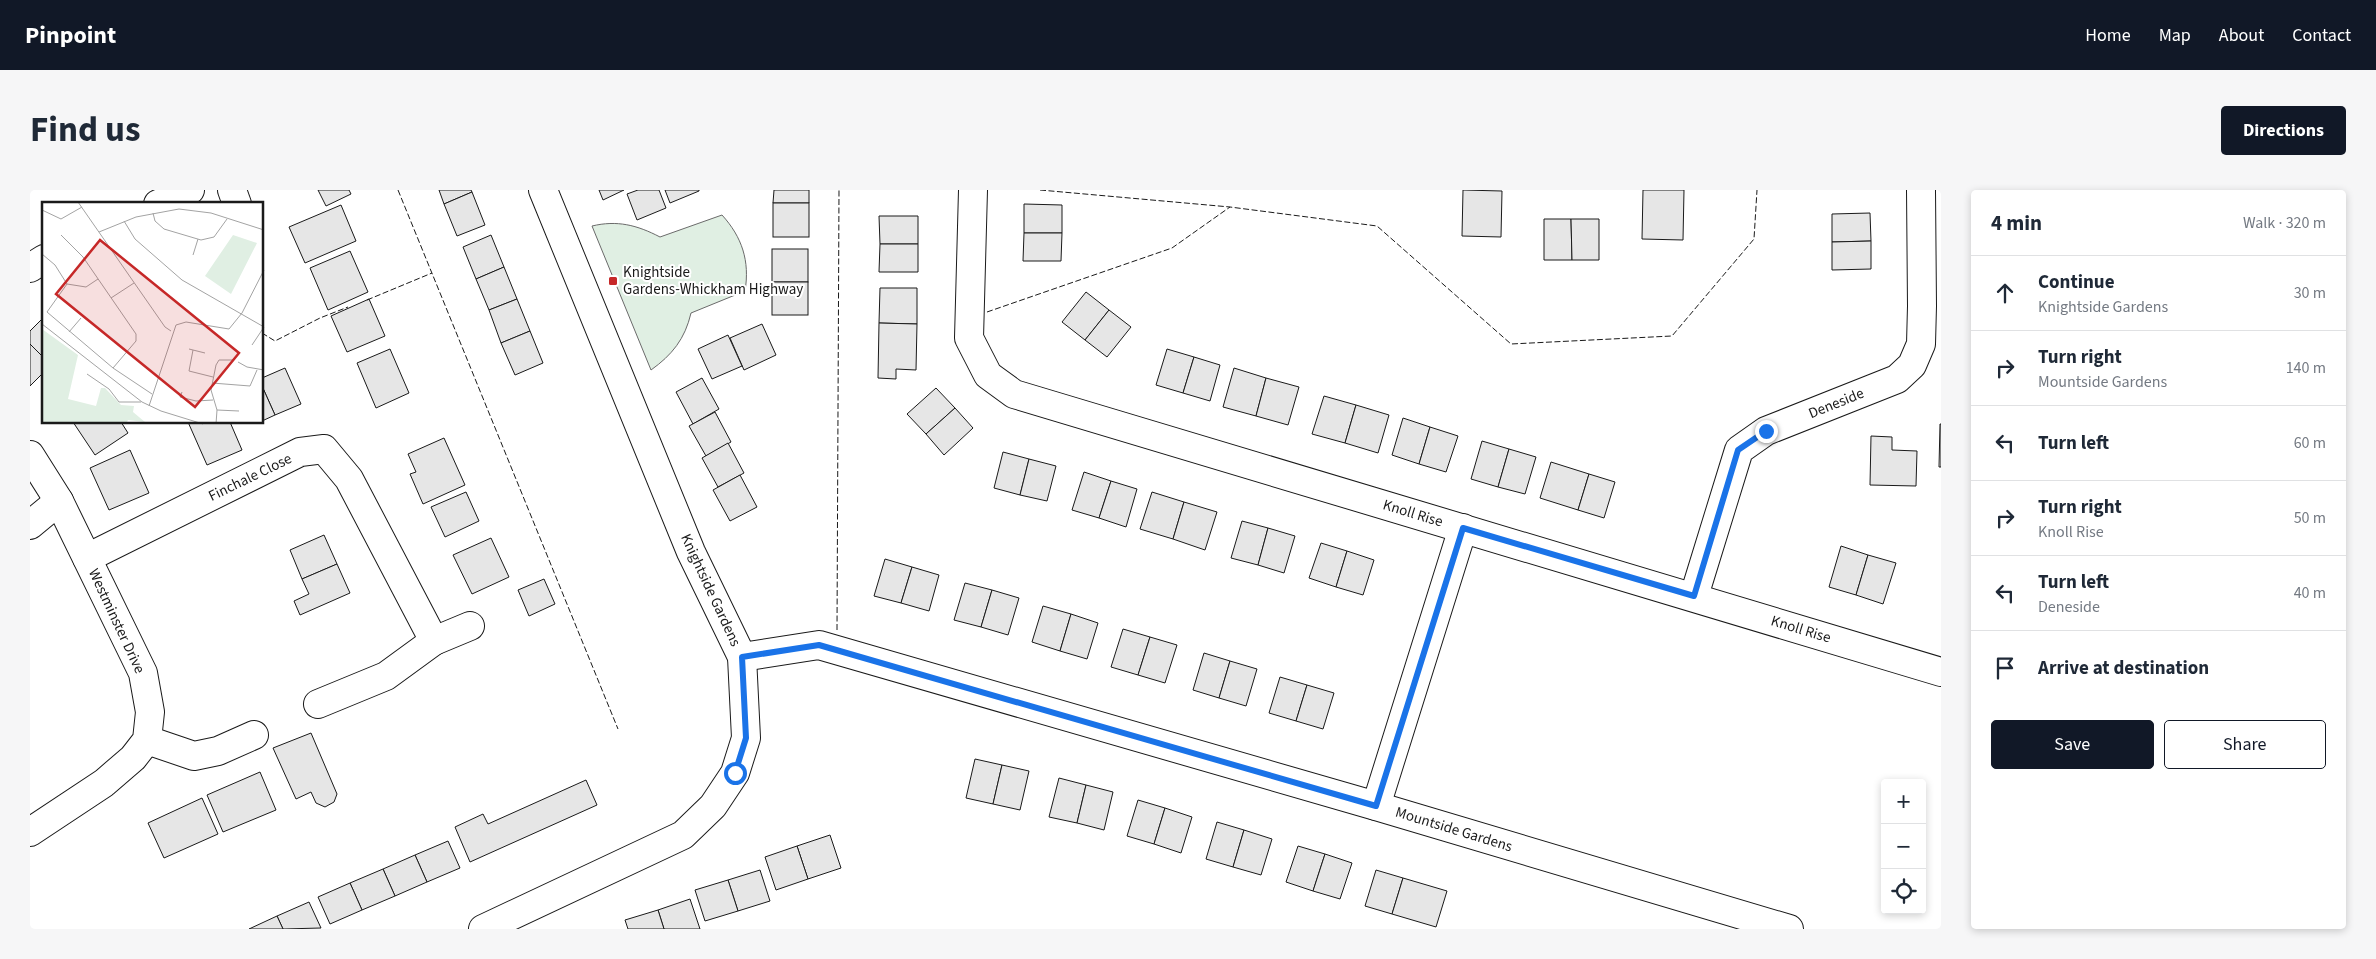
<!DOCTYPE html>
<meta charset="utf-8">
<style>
:root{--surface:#fff;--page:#f6f6f7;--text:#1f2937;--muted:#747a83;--line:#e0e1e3;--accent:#111827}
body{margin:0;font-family:"Source Sans 3",sans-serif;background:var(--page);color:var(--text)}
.controls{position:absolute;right:15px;bottom:15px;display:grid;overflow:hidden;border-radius:5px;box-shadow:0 2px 8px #0003}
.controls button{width:45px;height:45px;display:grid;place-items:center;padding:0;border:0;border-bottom:1px solid var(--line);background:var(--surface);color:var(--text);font:25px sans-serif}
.stop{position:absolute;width:15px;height:15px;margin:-11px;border:4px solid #1a73e8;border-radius:50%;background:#fff}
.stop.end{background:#1a73e8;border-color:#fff;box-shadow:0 1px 5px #0008}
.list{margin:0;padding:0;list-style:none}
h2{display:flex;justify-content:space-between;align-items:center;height:65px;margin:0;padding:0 20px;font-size:21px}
h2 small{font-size:16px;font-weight:400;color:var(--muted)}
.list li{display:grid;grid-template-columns:32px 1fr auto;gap:15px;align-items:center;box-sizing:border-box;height:75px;padding:0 20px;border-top:1px solid var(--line)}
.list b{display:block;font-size:19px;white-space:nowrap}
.list p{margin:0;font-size:16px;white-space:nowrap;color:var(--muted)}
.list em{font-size:16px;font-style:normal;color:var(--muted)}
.actions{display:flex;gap:10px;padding:15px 20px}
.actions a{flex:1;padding:11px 0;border:1px solid var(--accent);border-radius:5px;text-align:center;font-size:18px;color:var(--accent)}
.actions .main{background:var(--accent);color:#fff}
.icon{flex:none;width:28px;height:28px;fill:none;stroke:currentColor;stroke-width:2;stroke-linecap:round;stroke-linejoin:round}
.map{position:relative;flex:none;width:1911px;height:739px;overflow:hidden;border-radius:5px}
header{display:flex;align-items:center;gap:30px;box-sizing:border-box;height:70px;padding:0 25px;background:var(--accent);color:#fff}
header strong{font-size:24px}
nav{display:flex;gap:28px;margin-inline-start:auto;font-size:18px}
.intro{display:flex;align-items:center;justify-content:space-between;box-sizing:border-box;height:120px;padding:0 30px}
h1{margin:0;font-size:35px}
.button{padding:12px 22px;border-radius:5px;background:var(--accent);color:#fff;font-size:18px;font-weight:700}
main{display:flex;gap:30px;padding:0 30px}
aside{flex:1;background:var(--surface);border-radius:5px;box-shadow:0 2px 8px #0003}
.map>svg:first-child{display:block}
</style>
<header>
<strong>Pinpoint</strong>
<nav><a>Home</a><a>Map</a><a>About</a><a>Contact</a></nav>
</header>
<div class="intro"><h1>Find us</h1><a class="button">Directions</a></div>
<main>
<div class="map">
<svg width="1911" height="739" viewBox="0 0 1911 739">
<rect width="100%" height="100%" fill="#fff"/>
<path fill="#e0efe3" stroke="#6a6a6a" d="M692,25C712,47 720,71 715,101L661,123C655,149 642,165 621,180L562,36C587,30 607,35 630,47Z"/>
<g fill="#e6e6e6" stroke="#1a1a1a">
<polygon points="288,0 319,0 321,4 296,16"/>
<polygon points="409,0 441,0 442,2 414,14"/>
<polygon points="569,0 594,0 573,10"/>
<polygon points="608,0 629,0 636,18 607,30 597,4"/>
<polygon points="635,0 669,0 669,1 640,13"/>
<polygon points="744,0 779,0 779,13 743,13"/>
<polygon points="1433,0 1472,1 1471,47 1432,46"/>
<polygon points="1613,0 1654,0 1653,50 1612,49"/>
<polygon points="442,2 455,35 427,46 414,14"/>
<rect x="743" y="13" width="36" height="34"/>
<polygon points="994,14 1032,15 1032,43 994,43"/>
<polygon points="311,15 326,51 275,73 259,37"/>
<polygon points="1840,23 1841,51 1802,52 1802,24"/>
<polygon points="849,26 888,26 888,54 850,54"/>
<polygon points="1514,29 1541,29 1542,70 1514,70"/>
<polygon points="1541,29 1569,29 1569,70 1542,70"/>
<polygon points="994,43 1032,43 1031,71 993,71"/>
<polygon points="461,45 474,77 446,89 433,57"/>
<polygon points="1841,51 1841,79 1802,80 1802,52"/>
<polygon points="850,54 888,54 888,82 849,82"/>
<rect x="742" y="59" width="36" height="33"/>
<polygon points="320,61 338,102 298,120 280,78"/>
<polygon points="474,77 487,109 459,120 446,89"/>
<rect x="742" y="92" width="36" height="33"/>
<polygon points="850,98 887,98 887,134 849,133"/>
<polygon points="1056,102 1079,120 1055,150 1032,132"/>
<polygon points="339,109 355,146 317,162 301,126"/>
<polygon points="487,109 500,141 471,153 459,120"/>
<polygon points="1079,120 1101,137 1077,167 1055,150"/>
<polygon points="14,127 14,168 0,154 0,141"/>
<polygon points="849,133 887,134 886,180 866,179 866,189 848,188"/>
<polygon points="732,134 746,165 714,180 700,148"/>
<polygon points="500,141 513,173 485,185 471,153"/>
<polygon points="698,145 712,176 682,189 668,159"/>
<polygon points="0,154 14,168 14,182 0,196"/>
<polygon points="360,159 379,203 346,218 327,173"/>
<polygon points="1137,159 1164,167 1153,203 1126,195"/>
<polygon points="1164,167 1190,175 1180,211 1153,203"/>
<polygon points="255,178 271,214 245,225 232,196 232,188"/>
<polygon points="1204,178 1236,188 1226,226 1193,217"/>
<polygon points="672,188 689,219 663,234 646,202"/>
<polygon points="1236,188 1269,197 1258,235 1226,226"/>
<polygon points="232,196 245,225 232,231"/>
<polygon points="906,198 925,218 896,244 877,224"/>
<polygon points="1294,206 1326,215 1315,253 1282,244"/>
<polygon points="1326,215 1359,225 1348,263 1315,253"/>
<polygon points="925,218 943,238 914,265 896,244"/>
<polygon points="685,222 701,252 676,266 659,236"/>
<polygon points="1373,228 1400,237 1389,274 1362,265"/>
<polygon points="43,232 91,232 98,243 65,265"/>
<polygon points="158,232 200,232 212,260 177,275"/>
<polygon points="1910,234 1911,234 1911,277 1909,277"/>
<polygon points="1400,237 1428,246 1416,282 1389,274"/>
<polygon points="1841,246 1862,247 1862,260 1887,261 1886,296 1840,295"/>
<polygon points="414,248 435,295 393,314 380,284 386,282 378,264"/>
<polygon points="1452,251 1479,259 1468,297 1441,289"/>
<polygon points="698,253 714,283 688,297 672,268"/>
<polygon points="1479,259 1506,267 1495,304 1468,297"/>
<polygon points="100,260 119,303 79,320 60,278"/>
<polygon points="973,262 999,269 990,305 964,298"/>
<polygon points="999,269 1026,276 1017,311 990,305"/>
<polygon points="1521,272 1559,284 1548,320 1510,308"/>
<polygon points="1054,282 1081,291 1069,328 1042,320"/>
<polygon points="1559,284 1585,292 1574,328 1548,320"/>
<polygon points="710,285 727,317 700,331 683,300"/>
<polygon points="1081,291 1107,299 1096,337 1069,328"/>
<polygon points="436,302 449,331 415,347 401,317"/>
<polygon points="1122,302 1154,312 1143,349 1110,339"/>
<polygon points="1154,312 1187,322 1175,360 1143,349"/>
<polygon points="1212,331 1238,338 1228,375 1201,368"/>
<polygon points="1238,338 1265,346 1254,383 1228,375"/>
<polygon points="294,345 307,374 272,389 260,360"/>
<polygon points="461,348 479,387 442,404 423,365"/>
<polygon points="1291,353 1317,361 1306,397 1279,388"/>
<polygon points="1811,356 1838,365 1826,405 1799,397"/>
<polygon points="1317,361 1344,370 1333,405 1306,397"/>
<polygon points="1838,365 1866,373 1853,414 1826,405"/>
<polygon points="855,369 882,377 871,413 844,406"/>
<polygon points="307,374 320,403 270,425 264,411 279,404 272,389"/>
<polygon points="882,377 909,385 899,421 871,413"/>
<polygon points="514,389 525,414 499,426 488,400"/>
<polygon points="935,393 962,400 951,437 924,430"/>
<polygon points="962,400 989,408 978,445 951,437"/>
<polygon points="1013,416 1041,424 1030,461 1002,452"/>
<polygon points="1041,424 1068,433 1057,469 1030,461"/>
<polygon points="1093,439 1120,447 1108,485 1081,477"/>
<polygon points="1120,447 1147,455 1135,493 1108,485"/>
<polygon points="1174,463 1200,471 1189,508 1163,500"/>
<polygon points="1200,471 1227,479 1216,516 1189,508"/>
<polygon points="1250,487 1277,495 1266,531 1239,523"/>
<polygon points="1277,495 1304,503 1293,539 1266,531"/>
<polygon points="281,543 307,604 304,612 295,617 286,613 281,602 266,609 243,558"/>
<polygon points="945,569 972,575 963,614 936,608"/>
<polygon points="972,575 999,581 990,620 963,614"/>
<polygon points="230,582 246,620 193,642 177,605"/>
<polygon points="1029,588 1056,595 1047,633 1019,627"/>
<polygon points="556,590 567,615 440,672 425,637 453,624 458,634"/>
<polygon points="1056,595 1083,602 1074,640 1047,633"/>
<polygon points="172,608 188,644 134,668 118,633"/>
<polygon points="1108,610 1135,618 1124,654 1097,646"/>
<polygon points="1135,618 1162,627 1151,663 1124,654"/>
<polygon points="1187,632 1214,640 1203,677 1176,669"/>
<polygon points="1214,640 1242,649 1231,685 1203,677"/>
<polygon points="800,645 811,678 778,689 767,656"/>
<polygon points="418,651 430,678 397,692 385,665"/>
<polygon points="767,656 778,689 746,700 735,667"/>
<polygon points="1268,656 1295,664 1283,701 1256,692"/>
<polygon points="1295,664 1322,673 1310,709 1283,701"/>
<polygon points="385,665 397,692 365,706 353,679"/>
<polygon points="353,679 365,706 332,720 320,693"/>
<polygon points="730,680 740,711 708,721 698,690"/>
<polygon points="1346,680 1373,688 1362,724 1335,716"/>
<polygon points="1373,688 1417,701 1406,737 1362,724"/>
<polygon points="698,690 708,721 675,731 665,700"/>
<polygon points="320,693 332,720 300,734 288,707"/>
<polygon points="660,709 670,739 634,739 628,720"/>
<polygon points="279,712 291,738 253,739 247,726"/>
<polygon points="628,720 634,739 598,739 595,730"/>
<polygon points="247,726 253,739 219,739"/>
</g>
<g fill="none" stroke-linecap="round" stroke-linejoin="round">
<defs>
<g id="minor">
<polyline points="202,0 207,14"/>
<polyline points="943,0 939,148 958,185 984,204 1911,482"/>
<polyline points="128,14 160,0"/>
<polyline points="0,78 14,69"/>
<polyline points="0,265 29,311 113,483 120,522 117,550 103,568 74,593 0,642"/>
<polyline points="0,335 29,311"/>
<polyline points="57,368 270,262 294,259 319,289 404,451"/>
<polyline points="1664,406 1709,260 1736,241 1867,189 1882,175 1891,154 1892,116 1891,0"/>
<polyline points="712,467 789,455 1346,616 1759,739"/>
<polyline points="288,514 356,486 404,451 440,436"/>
<polyline points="117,550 164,566 188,561 224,545"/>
<polyline points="1346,616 1433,338"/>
<polyline points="453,739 653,645 683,616 705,583 716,548 712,467 661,362 513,0"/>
</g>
</defs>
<use href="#minor" stroke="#1a1a1a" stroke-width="30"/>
<use href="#minor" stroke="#fff" stroke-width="28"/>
<g stroke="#1a1a1a" stroke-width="1" stroke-dasharray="6 2.5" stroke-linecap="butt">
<polyline points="368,0 588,539"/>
<polyline points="1010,0 1200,17 1347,36 1481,154 1642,146 1724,49 1727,0"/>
<polyline points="337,110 402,83"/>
<polyline points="957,122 1142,58 1200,17"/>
<polyline points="232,143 245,151 290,128 318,117"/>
<polyline points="807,440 809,0"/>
</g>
</g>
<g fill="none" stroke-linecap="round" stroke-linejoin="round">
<polyline stroke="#1a73e8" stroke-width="6" points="705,583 716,548 712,467 789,455 1346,616 1433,338 1664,406 1708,260 1736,241"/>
</g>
<rect fill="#c62828" stroke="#fff" stroke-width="2" x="578" y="86" width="10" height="10" rx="2.5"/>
<g text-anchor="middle" stroke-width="4" stroke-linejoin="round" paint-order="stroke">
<g font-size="15" fill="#1a1a1a" stroke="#fff" text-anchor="start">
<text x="593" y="87">Knightside<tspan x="593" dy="17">Gardens-Whickham Highway</tspan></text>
</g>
<g font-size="15" fill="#1a1a1a" stroke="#fff">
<text transform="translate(1806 213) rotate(-22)" y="5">Deneside</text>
<text transform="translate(220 287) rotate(-26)" y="5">Finchale Close</text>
<text transform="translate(1383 323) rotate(17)" y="5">Knoll Rise</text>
<text transform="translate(681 400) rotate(65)" y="5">Knightside Gardens</text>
<text transform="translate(87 431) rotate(65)" y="5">Westminster Drive</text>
<text transform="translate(1771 439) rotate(17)" y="5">Knoll Rise</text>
<text transform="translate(1424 639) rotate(17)" y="5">Mountside Gardens</text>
</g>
</g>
<g transform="translate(12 12)">
<rect width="221" height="221" fill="#fff"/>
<path d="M191,33L215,41L189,92L163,74ZM0,127L36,153L26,197L54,204L59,186H63L79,203L92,204L91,210L103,220L86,218L84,222L0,221Z" fill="#e0efe3"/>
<path fill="none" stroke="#a3a3a3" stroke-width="1" d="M36,0L123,125L129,129M0,8L19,17L40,5M111,11L113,19L122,27L159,38L172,35L185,17M82,19L93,37L140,78L222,125L210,143M57,30L94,15L137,7L169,11L222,28M19,33L41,55L94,132V139L71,166M0,52L13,63L25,82M151,53L156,37M56,77L44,85L25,82L5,110L71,166L110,192M69,96L92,81M0,122L100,200L119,209L161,222M27,130L39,116M147,147L163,151M151,148L147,169L171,175M196,160L205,165L222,168M45,172L67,187L77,200H99M170,181L208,184L215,168M140,190L138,195L154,199L171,198M107,204L134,123L144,120L187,127L200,111L222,68M175,208L197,209M174,222L175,208L169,188L174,163L177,158H192"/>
<path fill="#c62828" fill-opacity="0.15" stroke="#c62828" stroke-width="2.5" d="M58,38L197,151L153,205L14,92Z"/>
<rect width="221" height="221" fill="none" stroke="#1a1a1a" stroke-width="2.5"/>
</g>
</svg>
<div class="controls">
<button>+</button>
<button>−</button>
<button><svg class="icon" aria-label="locate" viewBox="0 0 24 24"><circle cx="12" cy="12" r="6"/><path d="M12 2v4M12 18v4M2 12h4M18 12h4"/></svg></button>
</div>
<div class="stop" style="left:705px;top:583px"></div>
<div class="stop end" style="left:1736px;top:241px"></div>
</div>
<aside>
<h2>4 min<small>Walk · 320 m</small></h2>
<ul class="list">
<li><svg class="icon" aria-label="ahead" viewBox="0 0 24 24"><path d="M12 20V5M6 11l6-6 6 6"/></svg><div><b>Continue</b><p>Knightside Gardens</p></div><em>30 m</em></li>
<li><svg class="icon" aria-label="right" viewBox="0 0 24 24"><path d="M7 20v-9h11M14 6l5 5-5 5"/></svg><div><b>Turn right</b><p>Mountside Gardens</p></div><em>140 m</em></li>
<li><svg class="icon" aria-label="left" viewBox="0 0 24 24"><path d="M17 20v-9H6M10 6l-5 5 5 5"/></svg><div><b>Turn left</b></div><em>60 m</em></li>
<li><svg class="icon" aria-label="right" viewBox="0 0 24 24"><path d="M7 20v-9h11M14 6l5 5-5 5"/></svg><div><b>Turn right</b><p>Knoll Rise</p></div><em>50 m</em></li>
<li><svg class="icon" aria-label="left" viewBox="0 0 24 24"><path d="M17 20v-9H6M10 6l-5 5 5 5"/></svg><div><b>Turn left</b><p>Deneside</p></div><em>40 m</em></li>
<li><svg class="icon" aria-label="arrive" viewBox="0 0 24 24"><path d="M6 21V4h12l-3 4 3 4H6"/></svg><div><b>Arrive at destination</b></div></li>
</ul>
<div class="actions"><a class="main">Save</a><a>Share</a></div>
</aside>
</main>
